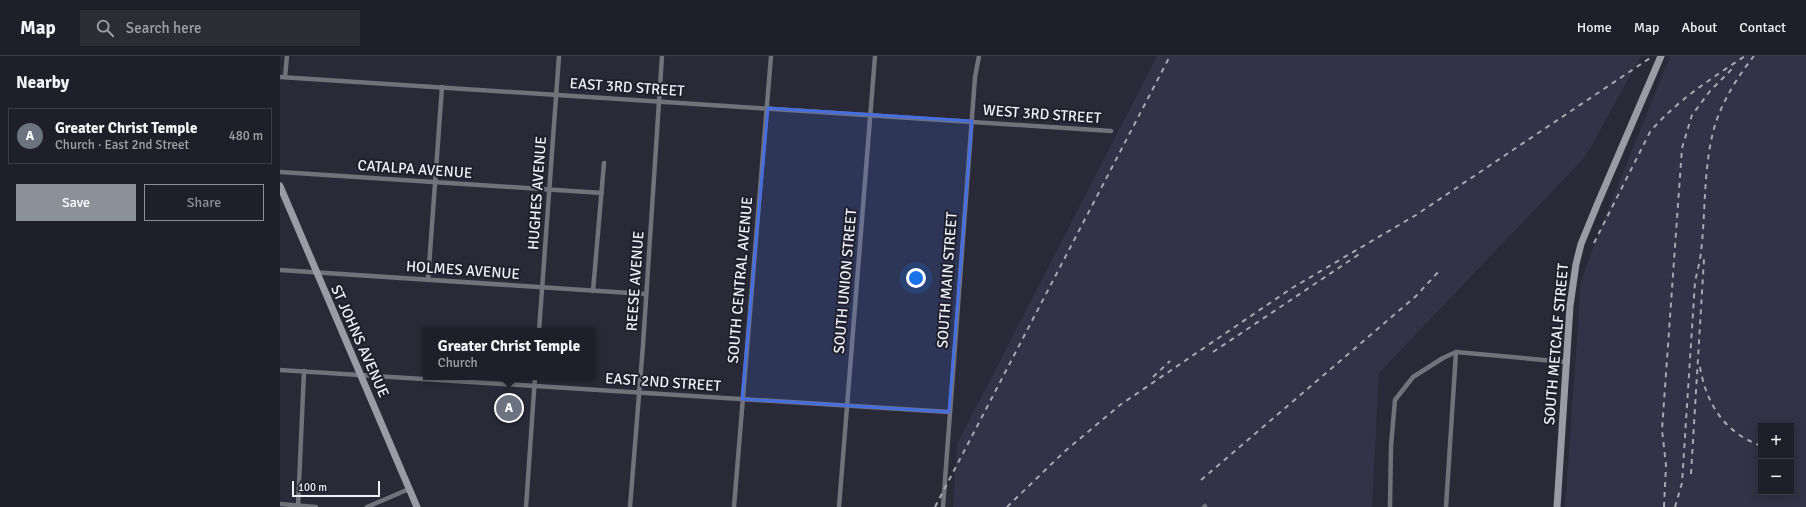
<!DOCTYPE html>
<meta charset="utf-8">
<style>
:root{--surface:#1f1f29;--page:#2c2c35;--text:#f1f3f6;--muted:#a1a2a8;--line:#3c3d46;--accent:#8c9099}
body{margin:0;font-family:Signika,sans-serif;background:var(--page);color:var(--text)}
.controls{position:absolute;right:12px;bottom:12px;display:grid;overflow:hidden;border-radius:0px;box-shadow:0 2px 10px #0003}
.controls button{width:36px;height:36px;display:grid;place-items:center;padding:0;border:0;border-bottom:1px solid var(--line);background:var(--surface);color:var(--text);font:20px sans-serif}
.scale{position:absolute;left:12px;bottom:10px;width:88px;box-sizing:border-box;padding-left:4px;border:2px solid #efeff8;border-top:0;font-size:11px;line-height:14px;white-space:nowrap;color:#efeff8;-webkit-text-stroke:3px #201f2d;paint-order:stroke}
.you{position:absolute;left:636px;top:222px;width:14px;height:14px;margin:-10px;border:3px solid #fff;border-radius:50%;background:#1a73e8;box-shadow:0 0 0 6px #1a73e833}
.badge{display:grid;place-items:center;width:26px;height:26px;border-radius:50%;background:var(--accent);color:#fff;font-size:13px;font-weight:700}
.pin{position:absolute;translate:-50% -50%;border:2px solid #fff;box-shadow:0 1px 4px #0006}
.popup{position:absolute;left:143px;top:272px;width:172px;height:52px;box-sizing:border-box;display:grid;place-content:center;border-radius:0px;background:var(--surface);filter:drop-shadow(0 1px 3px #0005);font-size:13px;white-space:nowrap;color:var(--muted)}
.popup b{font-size:15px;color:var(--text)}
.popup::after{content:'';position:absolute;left:50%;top:100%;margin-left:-8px;border:8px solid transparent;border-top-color:var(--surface)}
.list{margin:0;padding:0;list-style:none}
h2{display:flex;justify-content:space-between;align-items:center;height:52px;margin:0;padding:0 16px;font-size:17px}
h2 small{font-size:13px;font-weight:400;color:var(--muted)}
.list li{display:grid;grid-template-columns:26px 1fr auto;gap:12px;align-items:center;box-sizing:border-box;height:56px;margin:0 8px 8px;padding:0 8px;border:1px solid var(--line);border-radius:0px}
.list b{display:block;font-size:15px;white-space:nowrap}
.list p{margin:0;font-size:13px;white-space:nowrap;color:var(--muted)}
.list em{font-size:13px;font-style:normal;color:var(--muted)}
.actions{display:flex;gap:8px;padding:12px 16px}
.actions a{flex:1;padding:9px 0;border:1px solid var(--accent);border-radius:0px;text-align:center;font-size:14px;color:var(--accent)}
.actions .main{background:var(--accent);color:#fff}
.icon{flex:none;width:22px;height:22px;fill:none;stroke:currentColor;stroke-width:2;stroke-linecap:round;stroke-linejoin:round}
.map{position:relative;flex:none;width:1526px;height:451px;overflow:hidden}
header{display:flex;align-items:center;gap:24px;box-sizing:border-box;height:56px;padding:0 20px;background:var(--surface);border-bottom:1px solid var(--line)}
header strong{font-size:19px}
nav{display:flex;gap:22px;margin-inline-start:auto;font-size:14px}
.search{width:280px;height:36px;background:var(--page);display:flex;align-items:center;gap:10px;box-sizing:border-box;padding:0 14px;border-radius:0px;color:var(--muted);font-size:15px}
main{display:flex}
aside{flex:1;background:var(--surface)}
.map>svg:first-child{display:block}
</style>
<header>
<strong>Map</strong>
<div class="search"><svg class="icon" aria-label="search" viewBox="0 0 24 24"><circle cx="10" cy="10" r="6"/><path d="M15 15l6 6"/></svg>Search here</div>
<nav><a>Home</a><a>Map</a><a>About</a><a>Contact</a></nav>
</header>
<main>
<aside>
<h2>Nearby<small></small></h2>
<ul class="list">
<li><span class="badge" style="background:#6b7280">A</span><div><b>Greater Christ Temple</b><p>Church · East 2nd Street</p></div><em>480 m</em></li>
</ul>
<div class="actions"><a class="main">Save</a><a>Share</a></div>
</aside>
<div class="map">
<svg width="1526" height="451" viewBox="0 0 1526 451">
<rect width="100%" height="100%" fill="#292937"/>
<g fill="#333246" fill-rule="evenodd">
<polygon points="877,0 1361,0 1306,100 1099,317 1092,451 673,451 677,388"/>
<path d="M1390,0H1526V451H1285L1301,225L1315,186ZM1481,370H1511V436H1481Z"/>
</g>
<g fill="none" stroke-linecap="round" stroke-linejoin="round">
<g stroke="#72727a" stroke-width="4.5">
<polyline points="0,21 831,75"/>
<polyline points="5,21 7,0"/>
<polyline points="0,116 322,137"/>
<polyline points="0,214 365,238"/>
<polyline points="148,224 162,31"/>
<polyline points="313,235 324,107"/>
<polyline points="259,275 279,0"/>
<polyline points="0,314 669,356"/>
<polyline points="0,448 36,451"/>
<polyline points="18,451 24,315"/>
<polyline points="87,451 129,433"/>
<polyline points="246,451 255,321"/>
<polyline points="350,451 363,289 382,0"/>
<polyline points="454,451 491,0"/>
<polyline points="559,451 595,0"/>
<polyline points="663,451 695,21 699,0"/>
<polyline points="924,451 925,450"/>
<polyline points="1110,451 1111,390 1115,344 1133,321 1163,302 1176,296 1286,306"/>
<polyline points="1166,451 1176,296"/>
</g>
<g stroke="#9b9ba7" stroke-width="7">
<polyline points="0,130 137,451"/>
<polyline points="1277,451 1290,250 1296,208 1301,188 1317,149 1381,0"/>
</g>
<g stroke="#a8a8b2" stroke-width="2" stroke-dasharray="5 5" stroke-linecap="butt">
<path d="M1314,187L1370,76C1397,44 1431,23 1465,0"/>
<polyline points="933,296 1081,197"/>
<path d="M1420,311C1426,347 1444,376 1479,389"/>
<polyline points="873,321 890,305"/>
<polyline points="1411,418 1424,203"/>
<polyline points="921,424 1136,240 1161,213"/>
<polyline points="655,451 890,0"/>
<polyline points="727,451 784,396 840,349 1012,232 1136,159 1373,0"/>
<polyline points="1384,451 1386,409 1382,374 1402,92 1412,59 1430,35 1453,12"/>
<path d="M1395,451L1402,427L1415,226C1417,216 1420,206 1421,196C1426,154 1423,110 1435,69C1443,44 1458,20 1474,0"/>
</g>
</g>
<path fill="#476ede" fill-opacity="0.2" stroke="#476ede" stroke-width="3" stroke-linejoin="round" d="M488,52L692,65L669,356L462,343Z"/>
<g text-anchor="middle" stroke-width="4" stroke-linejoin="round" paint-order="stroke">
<g font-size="15" fill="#efeff8" stroke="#201f2d">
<text transform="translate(347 31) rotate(4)" y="5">EAST 3RD STREET</text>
<text transform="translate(762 58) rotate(4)" y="5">WEST 3RD STREET</text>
<text transform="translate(135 113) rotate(4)" y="5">CATALPA AVENUE</text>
<text transform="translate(257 137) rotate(-86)" y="5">HUGHES AVENUE</text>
<text transform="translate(183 214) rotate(4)" y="5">HOLMES AVENUE</text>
<text transform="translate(460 224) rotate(-85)" y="5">SOUTH CENTRAL AVENUE</text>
<text transform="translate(667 224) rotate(-86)" y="5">SOUTH MAIN STREET</text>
<text transform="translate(355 225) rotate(-86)" y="5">REESE AVENUE</text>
<text transform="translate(565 225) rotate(-85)" y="5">SOUTH UNION STREET</text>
<text transform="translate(80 285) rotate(66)" y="5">ST JOHNS AVENUE</text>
<text transform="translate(1276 288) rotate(-85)" y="5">SOUTH METCALF STREET</text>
<text transform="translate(383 326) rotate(4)" y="5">EAST 2ND STREET</text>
</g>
</g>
</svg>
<div class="controls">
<button>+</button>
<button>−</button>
</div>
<div class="scale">100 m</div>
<div class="you"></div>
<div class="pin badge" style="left:229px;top:352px;background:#6b7280">A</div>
<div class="popup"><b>Greater Christ Temple</b>Church</div>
</div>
</main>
